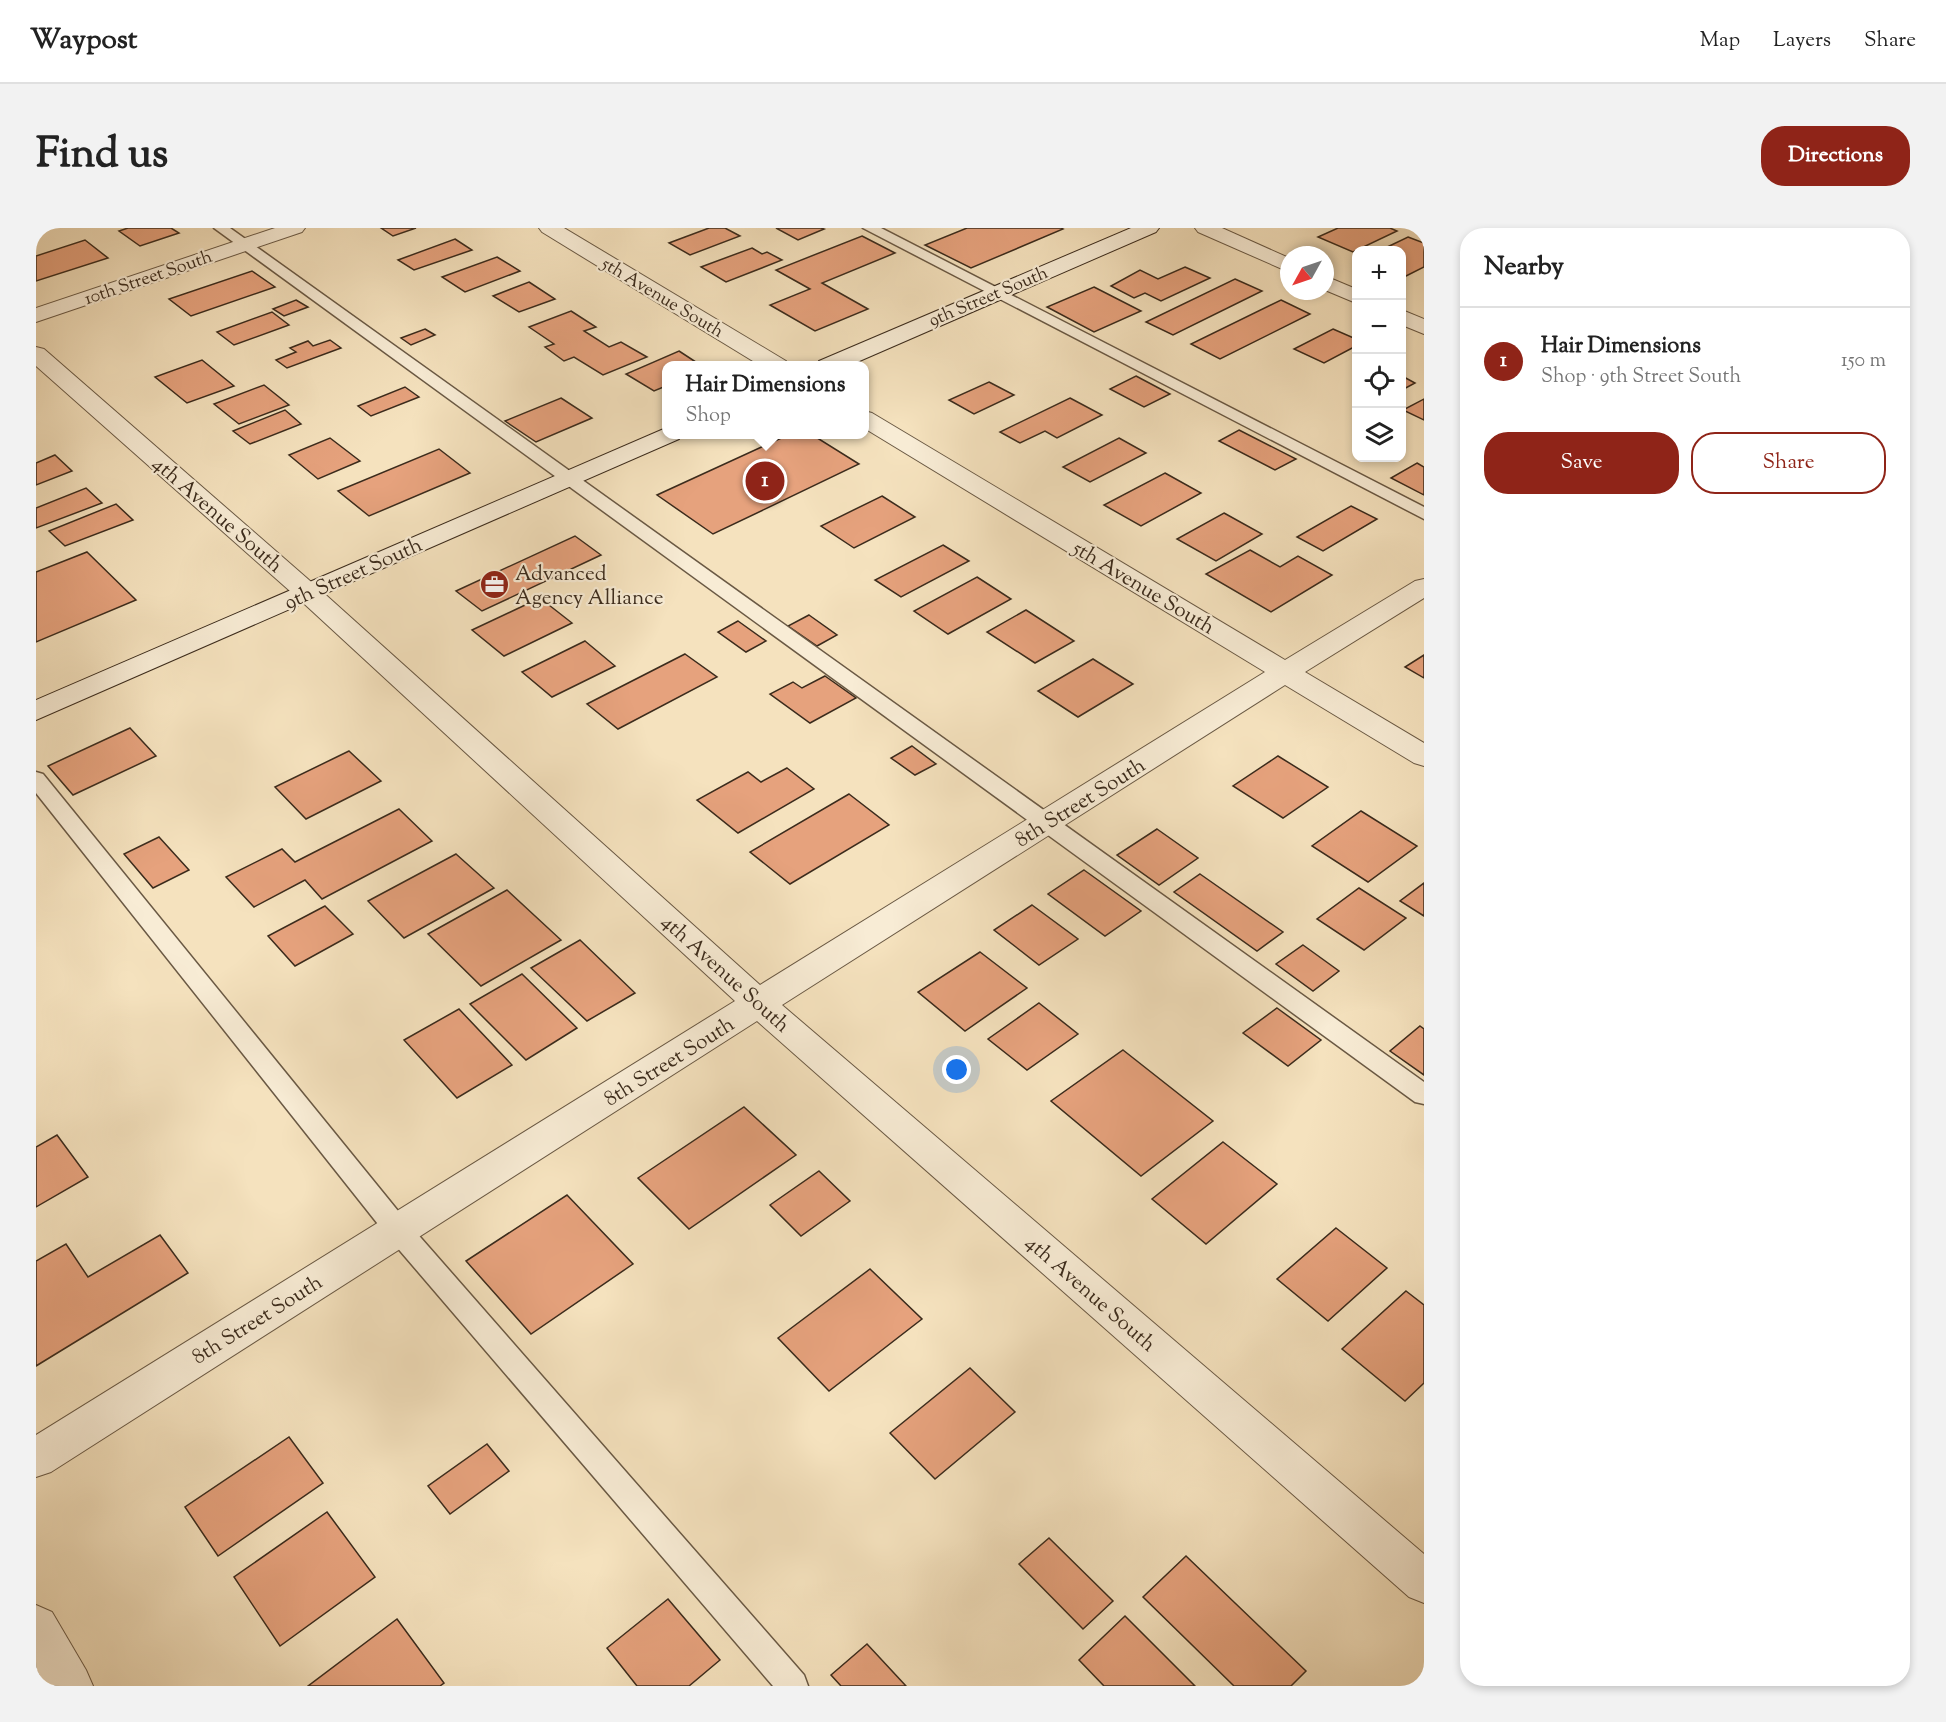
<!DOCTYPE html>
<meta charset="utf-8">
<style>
:root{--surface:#fff;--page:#f2f2f2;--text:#222;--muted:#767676;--line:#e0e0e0;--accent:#8f2418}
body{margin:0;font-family:"Sorts Mill Goudy",serif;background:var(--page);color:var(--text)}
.controls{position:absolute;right:18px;top:18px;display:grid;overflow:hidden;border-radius:12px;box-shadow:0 3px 9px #0003}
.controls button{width:54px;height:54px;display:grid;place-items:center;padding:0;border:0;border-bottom:2px solid var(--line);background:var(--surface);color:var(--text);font:30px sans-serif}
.compass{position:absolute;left:1244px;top:18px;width:54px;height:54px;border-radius:50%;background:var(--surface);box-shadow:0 3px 9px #0003;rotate:230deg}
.you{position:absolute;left:921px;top:842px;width:21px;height:21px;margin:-15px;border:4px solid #fff;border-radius:50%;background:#1a73e8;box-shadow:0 0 0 9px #1a73e833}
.badge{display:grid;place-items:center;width:39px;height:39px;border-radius:50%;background:var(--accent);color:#fff;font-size:20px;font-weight:700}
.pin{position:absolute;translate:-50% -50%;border:3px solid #fff;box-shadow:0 2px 6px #0006}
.popup{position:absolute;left:626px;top:133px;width:207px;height:78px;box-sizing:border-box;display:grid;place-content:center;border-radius:12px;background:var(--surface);filter:drop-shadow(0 2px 4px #0005);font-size:20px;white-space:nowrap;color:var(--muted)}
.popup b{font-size:22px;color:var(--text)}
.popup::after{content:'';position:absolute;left:50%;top:100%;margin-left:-12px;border:12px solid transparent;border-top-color:var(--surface)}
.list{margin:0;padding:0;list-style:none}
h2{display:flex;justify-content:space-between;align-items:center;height:78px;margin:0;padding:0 24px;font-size:26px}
h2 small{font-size:20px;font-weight:400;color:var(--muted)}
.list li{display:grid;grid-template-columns:39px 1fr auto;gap:18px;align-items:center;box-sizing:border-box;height:108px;padding:0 24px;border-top:2px solid var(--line)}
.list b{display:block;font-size:22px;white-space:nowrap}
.list p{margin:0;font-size:20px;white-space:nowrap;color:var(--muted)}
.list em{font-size:20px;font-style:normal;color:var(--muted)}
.actions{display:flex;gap:12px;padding:18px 24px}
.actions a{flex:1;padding:14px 0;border:2px solid var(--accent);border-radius:24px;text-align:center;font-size:21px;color:var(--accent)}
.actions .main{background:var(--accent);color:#fff}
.icon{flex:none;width:33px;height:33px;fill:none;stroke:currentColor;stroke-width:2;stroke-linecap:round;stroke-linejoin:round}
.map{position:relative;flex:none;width:1388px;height:1458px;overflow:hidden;border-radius:24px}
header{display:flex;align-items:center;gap:36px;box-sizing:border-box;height:84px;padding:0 30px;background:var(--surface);border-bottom:2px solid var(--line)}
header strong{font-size:28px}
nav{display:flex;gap:33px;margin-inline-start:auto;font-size:21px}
.intro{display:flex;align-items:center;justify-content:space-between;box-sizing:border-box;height:144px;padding:0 36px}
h1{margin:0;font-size:42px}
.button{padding:15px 27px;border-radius:24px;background:var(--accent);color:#fff;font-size:21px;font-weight:700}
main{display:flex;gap:36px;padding:0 36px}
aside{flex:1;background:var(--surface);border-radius:24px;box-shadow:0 3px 9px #0003}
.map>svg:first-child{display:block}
</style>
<header>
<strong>Waypost</strong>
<nav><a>Map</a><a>Layers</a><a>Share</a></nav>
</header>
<div class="intro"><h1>Find us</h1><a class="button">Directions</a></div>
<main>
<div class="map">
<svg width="1388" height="1458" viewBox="0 0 1388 1458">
<rect width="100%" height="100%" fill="#f5e2be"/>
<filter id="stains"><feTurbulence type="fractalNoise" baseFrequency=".00333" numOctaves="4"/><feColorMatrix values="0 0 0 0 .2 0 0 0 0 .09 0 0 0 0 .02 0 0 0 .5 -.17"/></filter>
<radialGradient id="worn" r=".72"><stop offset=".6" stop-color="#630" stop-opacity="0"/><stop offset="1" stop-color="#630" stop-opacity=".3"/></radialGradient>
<g fill="#e6a27d" stroke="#3b2b1c" stroke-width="1.5">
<polygon points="92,0 135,0 143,5 104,18 83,3"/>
<polygon points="345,0 380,0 357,8"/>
<polygon points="673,0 689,0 704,8 654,27 633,15"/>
<polygon points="740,0 785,0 788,1 762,12"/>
<polygon points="931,0 1025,0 1027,1 935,40 889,17"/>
<polygon points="1302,0 1354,0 1361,3 1317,24 1282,9"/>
<polygon points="826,8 859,25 786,55 832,81 779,103 734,77 774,61 740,42"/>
<polygon points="1372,9 1388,15 1388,39 1368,49 1366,47 1366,22 1345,22"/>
<polygon points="419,11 436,22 378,42 362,32"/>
<polygon points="49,12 72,30 0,53 0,28"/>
<polygon points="716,20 726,26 731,24 746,32 690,54 665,39"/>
<polygon points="461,29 484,43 429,64 406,49"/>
<polygon points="1149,39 1174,50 1125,73 1109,65 1098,70 1075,58 1104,42 1122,51"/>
<polygon points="216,43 239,59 155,88 133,71"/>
<polygon points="1199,51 1226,63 1137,107 1110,94"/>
<polygon points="493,54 519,71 483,84 457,68"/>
<polygon points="1058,59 1105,83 1058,104 1011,79"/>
<polygon points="260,72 272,79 248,88 237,81"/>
<polygon points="1245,72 1274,86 1184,131 1155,116"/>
<polygon points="535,83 560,99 548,103 573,119 585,114 611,129 567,147 538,129 528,133 509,119 518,116 493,99"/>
<polygon points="236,84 253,97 198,117 181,104"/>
<polygon points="389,101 399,107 375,117 365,110"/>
<polygon points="1297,101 1320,111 1320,118 1288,135 1258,121"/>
<polygon points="294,112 305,120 251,140 240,132 260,124 254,120 272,113 277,118"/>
<polygon points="643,123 666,138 630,138 630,158 618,163 590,146"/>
<polygon points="166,132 198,158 151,175 119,149"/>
<polygon points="1100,148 1134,166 1108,179 1074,161"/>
<polygon points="1366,148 1379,155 1366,162"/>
<polygon points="953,154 978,167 938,186 913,172"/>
<polygon points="228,157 253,177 203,196 178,176"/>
<polygon points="369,159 383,169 335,188 322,178"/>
<polygon points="525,170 556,190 500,214 469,193"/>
<polygon points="1034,170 1066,187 1021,210 1009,203 984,215 964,204"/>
<polygon points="1388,171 1388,192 1367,182"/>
<polygon points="249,182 265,196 214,216 197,203"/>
<polygon points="1203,202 1260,231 1239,242 1183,213"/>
<polygon points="754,206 775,206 823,236 677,306 621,267"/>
<polygon points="294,210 324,233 282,251 253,227"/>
<polygon points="1083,210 1110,225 1054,254 1027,239"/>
<polygon points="403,221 434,245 333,288 302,263"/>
<polygon points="19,227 36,243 0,257 0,235"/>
<polygon points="1381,235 1388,239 1388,267 1355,250"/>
<polygon points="1129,245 1165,265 1105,298 1068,277"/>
<polygon points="50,260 66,275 0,300 0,280"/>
<polygon points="846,268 879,289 818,320 785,298"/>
<polygon points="80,276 97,292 29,318 13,303"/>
<polygon points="1315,278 1341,291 1287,323 1261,309"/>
<polygon points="1188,285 1226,306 1180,333 1141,311"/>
<polygon points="539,308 565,327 446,383 420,363"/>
<polygon points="907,317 933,333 865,369 839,352"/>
<polygon points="1214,322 1244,339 1262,328 1296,347 1235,384 1170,346"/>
<polygon points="51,324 100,372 0,414 0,344"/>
<polygon points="941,349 975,371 912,406 878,383"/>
<polygon points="504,370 536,395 468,428 436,402"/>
<polygon points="990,382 1038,413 999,435 951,404"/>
<polygon points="773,387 801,407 781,418 752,398"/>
<polygon points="702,393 730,413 710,424 682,404"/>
<polygon points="549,413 579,438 516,469 486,444"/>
<polygon points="649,426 681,449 582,501 551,476"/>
<polygon points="1388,427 1388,450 1369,439"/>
<polygon points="1057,431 1097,456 1042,489 1002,463"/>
<polygon points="789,448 820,470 774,495 734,466 757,454 766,460"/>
<polygon points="94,500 120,528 37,567 12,538"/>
<polygon points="876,518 900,536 879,547 855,530"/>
<polygon points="313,523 345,553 270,591 239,559"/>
<polygon points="1242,528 1292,559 1247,590 1197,558"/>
<polygon points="751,540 778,561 702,605 661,572 712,544 725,554"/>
<polygon points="813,566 853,597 754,656 714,624"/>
<polygon points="363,581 396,613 286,671 269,652 218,679 190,649 246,621 259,634"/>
<polygon points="1325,583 1381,618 1332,654 1276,618"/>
<polygon points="1121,601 1162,630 1123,657 1081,627"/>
<polygon points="123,609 153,642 117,660 88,626"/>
<polygon points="420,626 458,660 368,710 332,673"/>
<polygon points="1048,642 1105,683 1069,708 1012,666"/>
<polygon points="1164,646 1247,704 1221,723 1138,664"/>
<polygon points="1388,655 1388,688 1364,673"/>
<polygon points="1323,660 1370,690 1328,722 1281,691"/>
<polygon points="471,662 525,712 445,758 392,706"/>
<polygon points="996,677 1042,711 1003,737 958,702"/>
<polygon points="289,678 317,706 259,738 232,708"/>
<polygon points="544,712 599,765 551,793 495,740"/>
<polygon points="1267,717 1303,743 1277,763 1240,736"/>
<polygon points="944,724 991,760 929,803 882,764"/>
<polygon points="486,746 541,800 490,832 434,776"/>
<polygon points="1003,775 1042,806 991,842 952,811"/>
<polygon points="1241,780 1285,812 1252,838 1207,805"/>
<polygon points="423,781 476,837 421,870 368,812"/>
<polygon points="1384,798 1388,801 1388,847 1354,823"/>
<polygon points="1087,822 1177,893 1105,948 1015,873"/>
<polygon points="708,879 760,927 653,1001 602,950"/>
<polygon points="21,907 52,949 0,979 0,919"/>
<polygon points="1187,914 1241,956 1170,1016 1116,971"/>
<polygon points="783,943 814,973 765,1008 734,977"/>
<polygon points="531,967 597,1036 495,1106 430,1033"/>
<polygon points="1300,1000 1351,1040 1292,1093 1241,1051"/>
<polygon points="124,1007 152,1045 0,1138 0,1033 30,1016 52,1049"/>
<polygon points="834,1041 886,1091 793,1163 742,1110"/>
<polygon points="1370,1063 1388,1077 1388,1155 1369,1173 1306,1121"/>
<polygon points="934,1140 979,1184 899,1251 854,1205"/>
<polygon points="253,1209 287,1255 182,1328 149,1279"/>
<polygon points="451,1216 473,1243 414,1286 392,1258"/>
<polygon points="291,1284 339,1349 244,1418 198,1349"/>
<polygon points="1013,1310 1077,1373 1047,1401 983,1336"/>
<polygon points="1150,1328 1270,1443 1255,1458 1198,1458 1107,1369"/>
<polygon points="632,1371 684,1432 653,1458 601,1458 571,1420"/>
<polygon points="1089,1388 1159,1458 1068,1458 1043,1432"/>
<polygon points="361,1391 408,1455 404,1458 272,1458"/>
<polygon points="831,1416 870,1458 805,1458 795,1447"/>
</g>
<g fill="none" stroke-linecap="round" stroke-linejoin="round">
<defs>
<g id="lane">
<polygon points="178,0 194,0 1388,854 1388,876 1379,874"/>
<polygon points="827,0 845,0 1388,279 1388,291"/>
<polygon points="0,544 7,546 371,994 768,1447 772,1458 737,1458 353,1010 0,565"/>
</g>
<g id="street">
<polygon points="239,0 269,0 266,4 0,94 0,80"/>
<polygon points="503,0 528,0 750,133 753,138 725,138 506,4"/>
<polygon points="1159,0 1186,0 1253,30 1253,44 1162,4"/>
<polygon points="1289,48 1320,61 1320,75 1289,62"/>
<polygon points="1366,82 1388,91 1388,106 1366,97"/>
<polygon points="0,119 8,121 281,359 724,757 1229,444 828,200 828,183 836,185 1249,432 1379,353 1388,351 1388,370 1269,444 1388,515 1388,538 1378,535 1249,457 746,777 1388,1326 1388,1375 1373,1369 721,793 15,1244 0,1249 0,1207 699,773 263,371 0,138"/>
<polygon points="0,1377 16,1384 50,1442 57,1458 9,1458 0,1442"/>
</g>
<g id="secondary">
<polygon points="1095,0 1123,0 1120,4 812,138 780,138 783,133"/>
<polygon points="630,200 630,206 646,206 643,211 0,492 0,472"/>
</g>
</defs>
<use href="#lane" stroke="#6a5944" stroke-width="3"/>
<use href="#street" stroke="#6a5944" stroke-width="2"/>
<use href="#secondary" stroke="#3b2b1c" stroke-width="2"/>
<use href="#lane" fill="#f8ecd5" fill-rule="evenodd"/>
<use href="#street" fill="#f8ecd5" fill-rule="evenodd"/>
<use href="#secondary" fill="#f8ecd5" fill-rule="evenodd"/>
</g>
<defs>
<symbol id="office-disc" viewBox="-11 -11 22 22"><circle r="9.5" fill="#8f2418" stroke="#f8ecd5"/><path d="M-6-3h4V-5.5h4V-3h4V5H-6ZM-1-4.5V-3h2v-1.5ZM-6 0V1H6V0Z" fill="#fff"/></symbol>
</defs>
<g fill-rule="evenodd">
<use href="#office-disc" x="442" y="340" width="33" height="33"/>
</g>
<g text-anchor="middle" stroke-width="4.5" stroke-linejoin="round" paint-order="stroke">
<g font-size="18" fill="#3b2b1c" stroke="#f8ecd5">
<text transform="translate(112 49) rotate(-19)" y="6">10th Street South</text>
<text transform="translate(952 68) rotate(-23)" y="6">9th Street South</text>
<text transform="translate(627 69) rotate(31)" y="6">5th Avenue South</text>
</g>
<g font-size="21" fill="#3b2b1c" stroke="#f8ecd5">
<text transform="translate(182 286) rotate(41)" y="7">4th Avenue South</text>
<text transform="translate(317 345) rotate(-24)" y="7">9th Street South</text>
<text transform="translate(1108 359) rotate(31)" y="7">5th Avenue South</text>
<text transform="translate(1044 574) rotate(-32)" y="7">8th Street South</text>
<text transform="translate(690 745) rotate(42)" y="7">4th Avenue South</text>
<text transform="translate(633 833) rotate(-32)" y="7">8th Street South</text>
<text transform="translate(1055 1065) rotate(41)" y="7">4th Avenue South</text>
<text transform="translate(221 1091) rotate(-32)" y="7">8th Street South</text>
</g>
<g font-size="21" fill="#3b2b1c" stroke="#f8ecd5" text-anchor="start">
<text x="479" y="352">Advanced<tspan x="479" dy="24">Agency Alliance</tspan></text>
</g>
</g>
<rect width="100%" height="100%" filter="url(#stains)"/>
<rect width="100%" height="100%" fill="url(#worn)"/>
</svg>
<div class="controls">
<button>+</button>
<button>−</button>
<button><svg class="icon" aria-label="locate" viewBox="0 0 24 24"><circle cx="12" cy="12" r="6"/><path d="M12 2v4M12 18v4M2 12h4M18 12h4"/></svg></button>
<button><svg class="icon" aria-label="layers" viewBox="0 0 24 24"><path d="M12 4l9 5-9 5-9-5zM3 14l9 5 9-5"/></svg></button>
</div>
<svg class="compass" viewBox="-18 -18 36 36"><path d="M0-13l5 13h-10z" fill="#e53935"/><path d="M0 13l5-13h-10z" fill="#767676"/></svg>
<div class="you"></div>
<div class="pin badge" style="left:729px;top:253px">1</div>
<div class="popup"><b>Hair Dimensions</b>Shop</div>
</div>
<aside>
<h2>Nearby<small></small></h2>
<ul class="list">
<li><span class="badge">1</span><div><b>Hair Dimensions</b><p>Shop · 9th Street South</p></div><em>150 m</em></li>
</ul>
<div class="actions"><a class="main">Save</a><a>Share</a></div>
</aside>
</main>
